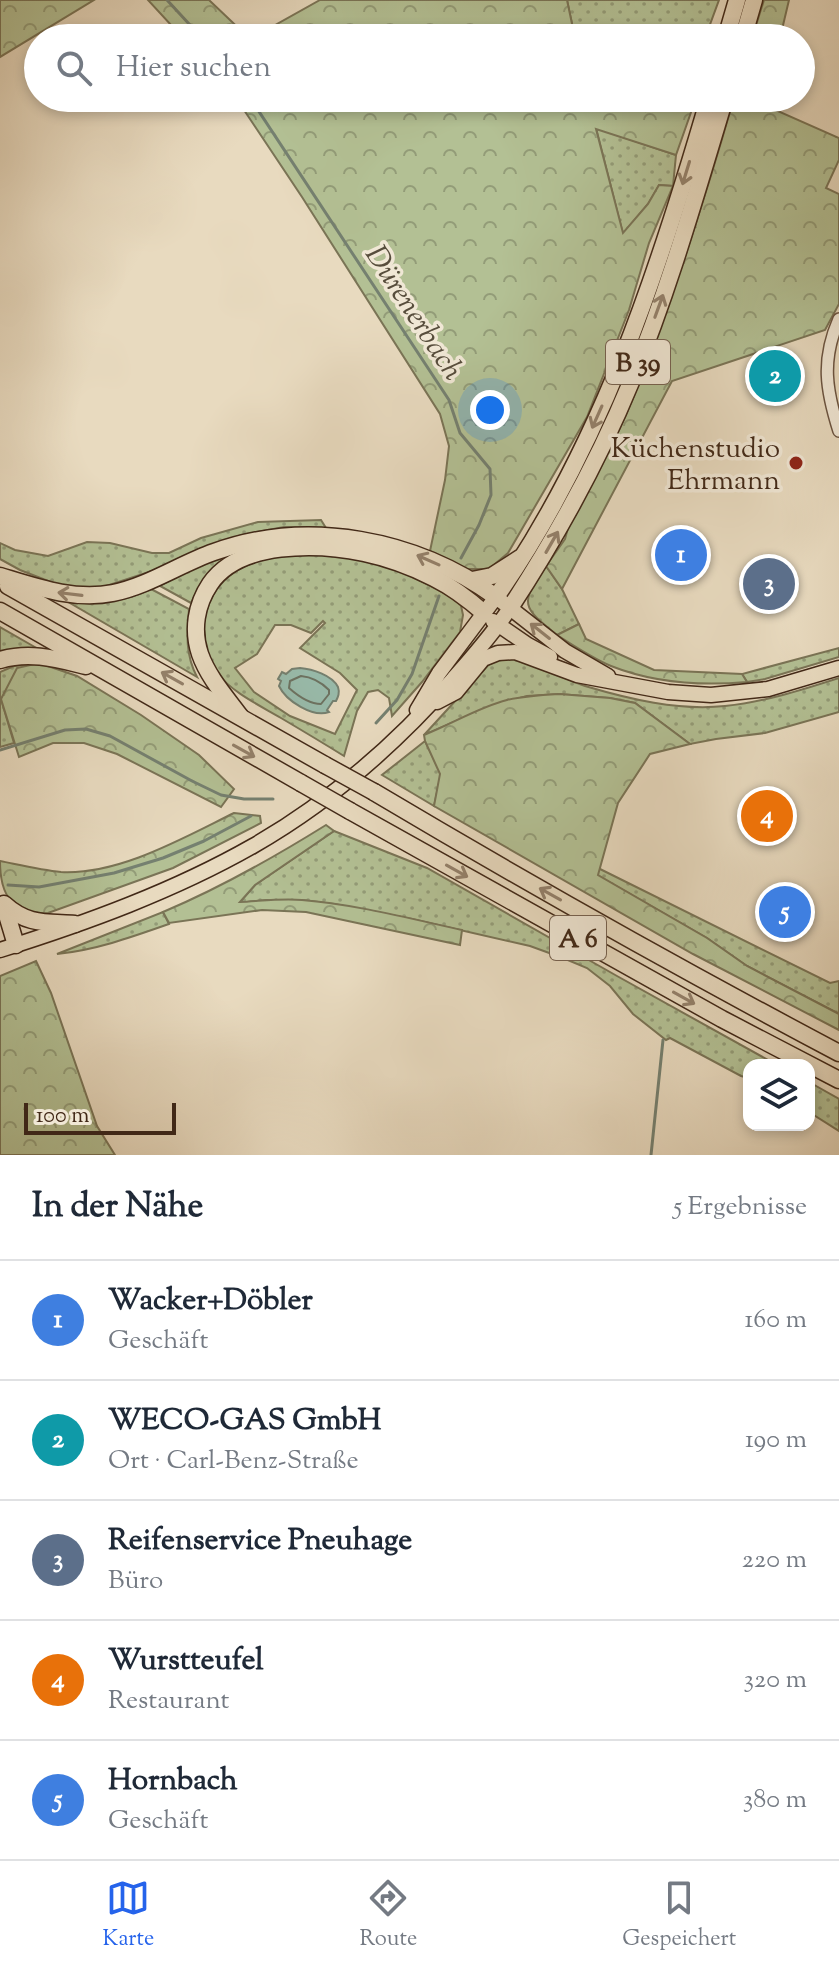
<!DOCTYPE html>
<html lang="de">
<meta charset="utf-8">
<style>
:root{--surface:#fff;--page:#f6f6f7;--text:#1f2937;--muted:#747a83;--line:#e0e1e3;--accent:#2563eb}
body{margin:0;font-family:"Sorts Mill Goudy",serif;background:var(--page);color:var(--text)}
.controls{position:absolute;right:24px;bottom:24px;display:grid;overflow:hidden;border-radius:16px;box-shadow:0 4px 12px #0003}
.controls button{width:72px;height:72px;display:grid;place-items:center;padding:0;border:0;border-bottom:2px solid var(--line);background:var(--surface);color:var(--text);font:40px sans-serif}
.scale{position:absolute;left:24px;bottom:20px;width:152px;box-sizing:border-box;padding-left:8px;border:4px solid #412817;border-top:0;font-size:22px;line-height:28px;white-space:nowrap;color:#412817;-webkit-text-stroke:6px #f0e7d5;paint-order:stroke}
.you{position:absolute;left:490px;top:410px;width:28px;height:28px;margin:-20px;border:6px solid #fff;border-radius:50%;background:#1a73e8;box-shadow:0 0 0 12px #1a73e833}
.badge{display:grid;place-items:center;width:52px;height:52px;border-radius:50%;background:var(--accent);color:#fff;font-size:26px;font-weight:700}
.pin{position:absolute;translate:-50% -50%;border:4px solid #fff;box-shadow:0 2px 8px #0006}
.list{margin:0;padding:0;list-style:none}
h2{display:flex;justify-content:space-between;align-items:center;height:104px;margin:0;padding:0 32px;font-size:34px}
h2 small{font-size:26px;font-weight:400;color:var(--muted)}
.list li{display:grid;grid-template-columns:52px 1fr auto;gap:24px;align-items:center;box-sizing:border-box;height:120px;padding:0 32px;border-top:2px solid var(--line)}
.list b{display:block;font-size:30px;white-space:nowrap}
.list p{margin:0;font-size:26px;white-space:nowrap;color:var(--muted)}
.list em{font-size:26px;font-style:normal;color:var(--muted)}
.icon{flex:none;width:44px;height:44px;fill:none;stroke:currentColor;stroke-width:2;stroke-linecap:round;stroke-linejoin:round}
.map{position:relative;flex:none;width:839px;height:1155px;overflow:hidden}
.search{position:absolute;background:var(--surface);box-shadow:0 4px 12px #0003;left:24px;right:24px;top:24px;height:88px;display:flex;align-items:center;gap:20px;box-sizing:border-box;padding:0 28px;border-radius:44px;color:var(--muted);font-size:30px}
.sheet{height:704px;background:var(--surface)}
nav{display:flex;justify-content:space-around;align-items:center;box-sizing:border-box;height:112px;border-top:2px solid var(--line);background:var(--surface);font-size:22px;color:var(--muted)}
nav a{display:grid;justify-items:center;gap:4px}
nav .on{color:var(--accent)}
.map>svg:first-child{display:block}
</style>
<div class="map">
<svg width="839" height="1155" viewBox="0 0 839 1155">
<defs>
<pattern id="grass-dots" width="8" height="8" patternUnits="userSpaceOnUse" patternTransform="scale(2)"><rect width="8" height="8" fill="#b3c094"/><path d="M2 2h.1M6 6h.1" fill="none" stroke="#939c78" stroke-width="1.8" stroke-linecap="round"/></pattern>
<pattern id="forest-crowns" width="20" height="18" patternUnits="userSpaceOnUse" patternTransform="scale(2)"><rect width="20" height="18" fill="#b3c094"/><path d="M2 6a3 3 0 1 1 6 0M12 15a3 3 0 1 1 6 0" fill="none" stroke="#939c78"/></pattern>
</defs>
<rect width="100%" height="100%" fill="#e8dabf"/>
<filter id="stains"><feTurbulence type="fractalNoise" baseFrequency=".0025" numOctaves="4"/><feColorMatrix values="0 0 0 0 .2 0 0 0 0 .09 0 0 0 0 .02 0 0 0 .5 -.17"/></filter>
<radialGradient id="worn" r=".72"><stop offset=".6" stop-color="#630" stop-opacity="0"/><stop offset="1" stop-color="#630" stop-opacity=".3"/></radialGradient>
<g fill="url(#grass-dots)" stroke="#7a7456" stroke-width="2" fill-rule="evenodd">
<polygon points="567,0 719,0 705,38 575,38"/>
<polygon points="630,98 686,98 683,108 649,102 646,111 627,105"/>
<polygon points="596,128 676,155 673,186 659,185 648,204 623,234"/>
<polygon points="321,520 326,528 284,527 241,535 152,571 100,588 61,586 20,570 0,559 0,543 15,550 48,556 87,542 110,543 152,553 169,553 201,538 258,522"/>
<path d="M242,549C222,564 202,579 191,603L160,586L191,568Z"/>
<path d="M317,553L367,560L405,573L460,601L463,615L460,632L422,682L392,716L389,698L378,690L368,692L357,711L344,756C323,743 303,731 281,718C259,705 233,693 217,673C205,660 201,638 204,622C214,563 266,555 317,553ZM323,621L325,623L300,648L340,673L357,690L335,734L290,716L254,692L235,668L257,654L275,625H291L311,633Z"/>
<path d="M546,566L562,589L579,624L557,635C522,607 519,604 546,566Z"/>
<path d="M151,589L189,609C187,634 185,654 197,677L70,603C98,603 125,602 151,589Z"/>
<polygon points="0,627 40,650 20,648 0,652"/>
<polygon points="839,648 839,657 765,679 747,682 742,674"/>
<path d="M511,657C537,660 559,678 585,686C629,699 678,711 725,706C764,702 802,690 839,678V712L765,733L716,739L690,744L635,703L610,698L559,694L527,696L488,707L424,735L491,662Z"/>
<polygon points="39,663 1,699 14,743 0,747 0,672 14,666"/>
<polygon points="425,741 441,774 434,806 382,775"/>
<polygon points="334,831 427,868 617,976 777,1065 749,1065 749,1078 741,1076 670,1038 666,1040 633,1014 610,986 587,968 563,958 530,946 412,919 334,904 302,900 266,900 239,903 255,885"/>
<polygon points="598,868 830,983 839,981 839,1014 747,966 707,938 597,875"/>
<path d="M163,912L169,924C132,937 96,950 57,954Z"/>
<polygon points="809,1082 839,1099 839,1131 809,1112"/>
</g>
<g fill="url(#forest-crowns)" stroke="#7a7456" stroke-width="2">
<polygon points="0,0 94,0 0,57"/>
<polygon points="148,0 209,0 249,38 183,38"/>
<polygon points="320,0 567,0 575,38 252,38"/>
<polygon points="764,0 789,0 780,38 752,38"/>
<polygon points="236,98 630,98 628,105 645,111 649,102 683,108 686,98 696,98 676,155 596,129 623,233 648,204 659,185 673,186 649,243 629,310 587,417 508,553 489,569 467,569 430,551 445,480 449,446 440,414 302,197"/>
<path d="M734,98H766L764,105L839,138V160L826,188L839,194V304L825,330L672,381L562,589L546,566L565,539L568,528C591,486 615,442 633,398C673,300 705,199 734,98Z"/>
<path d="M579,624L586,639L654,670L742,674L747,682C702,686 654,683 611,666C592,658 574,646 557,635Z"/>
<polygon points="39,663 77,676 141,715 199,755 234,789 221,807 117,754 84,743 53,743 19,757 1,699 17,668"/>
<path d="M559,694L610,698L635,703L690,744L650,754L618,803L598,875L707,938L747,966L839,1014V1030L693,954L434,806L440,774L425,741L424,735C452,724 479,707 507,700C524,696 541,695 559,694Z"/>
<path d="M234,813L260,816L261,823L173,868L48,913C12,915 0,895 0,861C20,865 41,870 61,872C119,875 183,838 234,813Z"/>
<path d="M326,825L334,831L255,885L240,902C261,901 282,898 302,900C354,904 412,919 462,930L460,945L306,912L262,910L169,923L163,912C220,888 273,858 326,825Z"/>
<polygon points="36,961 51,993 97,1126 115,1155 0,1155 0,976"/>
</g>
<path fill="#98bbab" stroke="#758070" stroke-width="2" d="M300,668C312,669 332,675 338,687C340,693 338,697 336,701H333L327,710L329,712C313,718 286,701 279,686L281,681L278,679L282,672L286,674L292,669Z"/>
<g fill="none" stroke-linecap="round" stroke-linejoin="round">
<path stroke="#6c7261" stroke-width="2" d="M301,676C312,677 321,682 329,690V694L321,704C310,704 298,696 289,688L290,681Z"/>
<g stroke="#758070" stroke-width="3">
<polyline points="167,0 202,38"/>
<polyline points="250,98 449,400 460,433 490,469 491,495 479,525 461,558"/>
<polyline points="376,723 397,700 412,674 439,596"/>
<polyline points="0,750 65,730 86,729 110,736 192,781 221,795 244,799 273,799"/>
<polyline points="8,885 39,887 114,873 163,858 204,841 251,816"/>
<polyline points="651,1155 663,1040"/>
</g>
<defs>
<path id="minor" d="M839,319C821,360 826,390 839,431"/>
<g id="major">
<polyline points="493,621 528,645 550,657"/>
<polyline points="437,702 456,692 483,659 498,653 515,652 577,675 668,692 711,695 768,689 839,668"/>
<polyline points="417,710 439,673 496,597 565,651 608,676"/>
<path d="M0,950C86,923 174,891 253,846C328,803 396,744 453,679C473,656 493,634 510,608"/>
</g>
<g id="highway">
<polyline points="726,38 737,0"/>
<polyline points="743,38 754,0"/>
<path d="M0,576C36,587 75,601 113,593C148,586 180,564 214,552C308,518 416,539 496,597C601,447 658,273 709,98"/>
<polyline points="472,580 492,576 520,558"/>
<polyline points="8,586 325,765"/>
<path d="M510,608C557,536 598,462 631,382C669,290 696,194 725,98"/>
<polyline points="0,611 301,783"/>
<path d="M0,660C30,651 57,659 86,666"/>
<path d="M240,716C226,697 208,677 200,654C192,630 196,605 210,584C239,541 318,543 364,553C388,558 412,567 434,578C452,587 468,599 484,613"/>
<path d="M374,792C527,883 682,970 839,1053"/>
<polyline points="350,811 722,1019 839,1080"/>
<path d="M4,904C27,925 45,922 75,924"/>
<polyline points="4,905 16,945"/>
</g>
</defs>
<use href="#minor" stroke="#6b5441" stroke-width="14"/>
<use href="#major" stroke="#412817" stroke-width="17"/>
<use href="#highway" stroke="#412817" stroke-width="19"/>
<use href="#minor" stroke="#f0e7d5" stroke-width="11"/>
<use href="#major" stroke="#e8dabf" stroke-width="14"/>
<use href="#highway" stroke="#e8dabf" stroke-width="16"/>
<defs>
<g id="highway-bridge">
<polyline points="325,765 374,792"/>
<polyline points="301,783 350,811"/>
</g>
</defs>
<use href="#highway-bridge" stroke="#412817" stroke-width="19" stroke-linecap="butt"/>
<use href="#highway-bridge" stroke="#e8dabf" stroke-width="16"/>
</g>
<defs><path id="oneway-shaft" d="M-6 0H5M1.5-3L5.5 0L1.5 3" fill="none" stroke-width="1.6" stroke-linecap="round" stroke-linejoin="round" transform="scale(2)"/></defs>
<g stroke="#94816b">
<use href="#oneway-shaft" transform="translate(686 173) rotate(107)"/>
<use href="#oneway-shaft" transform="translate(659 306) rotate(-70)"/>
<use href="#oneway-shaft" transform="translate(597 417) rotate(114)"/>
<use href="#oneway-shaft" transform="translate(552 542) rotate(-60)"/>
<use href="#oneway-shaft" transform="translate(428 560) rotate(-156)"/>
<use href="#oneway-shaft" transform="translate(70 594) rotate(-173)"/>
<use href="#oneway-shaft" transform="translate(540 631) rotate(-142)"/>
<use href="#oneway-shaft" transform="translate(172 678) rotate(-151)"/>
<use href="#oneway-shaft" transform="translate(244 751) rotate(29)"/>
<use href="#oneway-shaft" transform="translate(457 871) rotate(29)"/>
<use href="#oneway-shaft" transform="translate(550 894) rotate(-151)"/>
<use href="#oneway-shaft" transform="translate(684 998) rotate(29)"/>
</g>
<circle fill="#8f2418" stroke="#f0e7d5" stroke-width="3" cx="796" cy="463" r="8"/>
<g text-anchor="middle" stroke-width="7" stroke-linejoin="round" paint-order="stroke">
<g fill="#f0e7d5" stroke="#766150" stroke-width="2">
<rect x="606" y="340" width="64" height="44" rx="6"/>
<rect x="550" y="916" width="56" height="44" rx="6"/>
</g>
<g font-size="26" font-weight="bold" fill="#412817">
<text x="638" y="371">B 39</text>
<text x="578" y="947">A 6</text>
</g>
<g font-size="28" fill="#412817" stroke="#f0e7d5" text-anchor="end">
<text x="780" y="457">Küchenstudio<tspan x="780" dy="32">Ehrmann</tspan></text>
</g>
<g font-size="30" font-style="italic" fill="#574d3c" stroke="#f0e7d5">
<text transform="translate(415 312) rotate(57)" y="10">Dürenerbach</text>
</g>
</g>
<rect width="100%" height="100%" filter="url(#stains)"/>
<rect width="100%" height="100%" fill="url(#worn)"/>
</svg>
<div class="controls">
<button><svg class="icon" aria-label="layers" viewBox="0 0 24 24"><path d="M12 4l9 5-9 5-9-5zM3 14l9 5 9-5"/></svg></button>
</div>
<div class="scale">100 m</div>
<div class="you"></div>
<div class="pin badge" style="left:681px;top:555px;background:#3f7fe0">1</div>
<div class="pin badge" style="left:775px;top:376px;background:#0f9aa8">2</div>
<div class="pin badge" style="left:769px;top:584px;background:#5c6f8a">3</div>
<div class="pin badge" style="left:767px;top:816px;background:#e8710a">4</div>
<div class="pin badge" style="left:785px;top:912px;background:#3f7fe0">5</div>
<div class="search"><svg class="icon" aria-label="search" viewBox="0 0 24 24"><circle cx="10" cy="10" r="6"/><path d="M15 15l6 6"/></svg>Hier suchen</div>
</div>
<section class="sheet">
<h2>In der Nähe<small>5 Ergebnisse</small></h2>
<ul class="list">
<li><span class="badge" style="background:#3f7fe0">1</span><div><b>Wacker+Döbler</b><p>Geschäft</p></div><em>160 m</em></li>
<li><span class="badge" style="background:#0f9aa8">2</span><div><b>WECO-GAS GmbH</b><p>Ort · Carl-Benz-Straße</p></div><em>190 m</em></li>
<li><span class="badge" style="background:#5c6f8a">3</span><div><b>Reifenservice Pneuhage</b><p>Büro</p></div><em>220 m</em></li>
<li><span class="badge" style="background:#e8710a">4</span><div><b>Wurstteufel</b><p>Restaurant</p></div><em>320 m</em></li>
<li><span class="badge" style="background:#3f7fe0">5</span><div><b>Hornbach</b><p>Geschäft</p></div><em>380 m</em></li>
</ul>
</section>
<nav>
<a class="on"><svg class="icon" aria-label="map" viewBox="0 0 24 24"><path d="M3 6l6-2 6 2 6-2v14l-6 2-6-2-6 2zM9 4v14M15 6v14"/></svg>Karte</a>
<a><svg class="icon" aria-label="directions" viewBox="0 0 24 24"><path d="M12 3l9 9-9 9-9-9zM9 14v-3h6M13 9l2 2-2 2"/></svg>Route</a>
<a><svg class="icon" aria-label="saved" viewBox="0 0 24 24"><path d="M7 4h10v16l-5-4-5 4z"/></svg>Gespeichert</a>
</nav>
